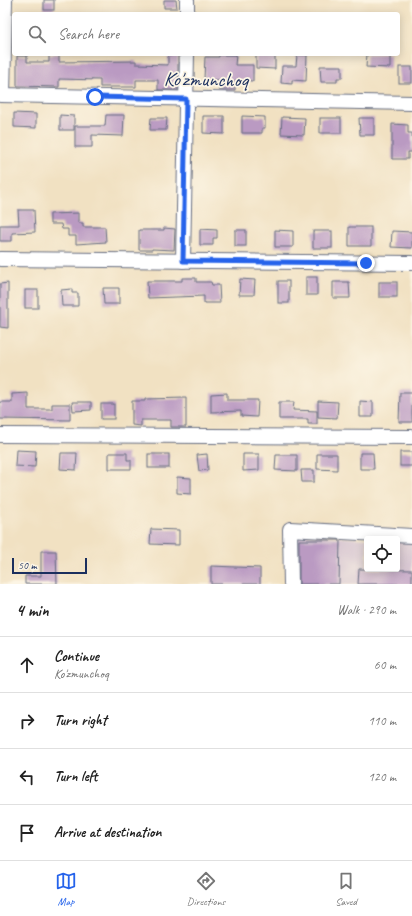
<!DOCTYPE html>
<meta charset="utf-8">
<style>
:root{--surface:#fff;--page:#f6f6f6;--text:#222;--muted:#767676;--line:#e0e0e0;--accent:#2563eb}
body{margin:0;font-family:Caveat,sans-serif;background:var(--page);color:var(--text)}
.controls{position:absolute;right:12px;bottom:12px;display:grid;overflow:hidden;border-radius:4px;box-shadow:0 2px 10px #0003}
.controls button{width:36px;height:36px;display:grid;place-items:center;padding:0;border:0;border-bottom:1px solid var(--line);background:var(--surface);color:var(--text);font:20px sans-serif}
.scale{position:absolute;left:12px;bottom:10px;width:75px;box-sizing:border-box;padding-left:4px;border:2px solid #1b2f5e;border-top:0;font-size:11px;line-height:14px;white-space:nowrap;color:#1b2f5e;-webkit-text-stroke:3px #fcf5e5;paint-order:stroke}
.stop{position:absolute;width:12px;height:12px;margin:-9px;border:3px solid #2563eb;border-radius:50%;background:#fff}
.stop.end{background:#2563eb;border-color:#fff;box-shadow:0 1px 4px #0008}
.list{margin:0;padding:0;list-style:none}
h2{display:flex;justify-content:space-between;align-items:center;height:52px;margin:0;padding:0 16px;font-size:17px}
h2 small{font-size:13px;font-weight:400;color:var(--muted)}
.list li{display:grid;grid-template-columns:26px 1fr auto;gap:12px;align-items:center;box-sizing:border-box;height:56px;padding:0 16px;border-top:1px solid var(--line)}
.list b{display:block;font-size:15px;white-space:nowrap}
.list p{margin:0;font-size:13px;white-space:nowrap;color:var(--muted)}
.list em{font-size:13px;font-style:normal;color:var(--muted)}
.icon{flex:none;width:22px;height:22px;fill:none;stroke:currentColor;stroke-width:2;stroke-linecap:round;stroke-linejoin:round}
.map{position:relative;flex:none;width:412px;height:584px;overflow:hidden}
.search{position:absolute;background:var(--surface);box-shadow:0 2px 10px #0003;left:12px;right:12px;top:12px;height:44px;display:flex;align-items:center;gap:10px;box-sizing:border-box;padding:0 14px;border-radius:4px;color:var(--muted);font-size:15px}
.sheet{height:276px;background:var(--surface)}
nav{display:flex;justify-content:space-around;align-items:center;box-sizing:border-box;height:56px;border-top:1px solid var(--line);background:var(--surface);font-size:11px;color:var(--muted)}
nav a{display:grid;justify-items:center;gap:2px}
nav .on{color:var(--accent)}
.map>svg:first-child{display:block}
</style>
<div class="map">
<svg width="412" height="584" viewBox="0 0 412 584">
<rect width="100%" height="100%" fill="#fcf5e5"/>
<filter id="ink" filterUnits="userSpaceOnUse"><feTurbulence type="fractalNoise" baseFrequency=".025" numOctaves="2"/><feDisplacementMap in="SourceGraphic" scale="8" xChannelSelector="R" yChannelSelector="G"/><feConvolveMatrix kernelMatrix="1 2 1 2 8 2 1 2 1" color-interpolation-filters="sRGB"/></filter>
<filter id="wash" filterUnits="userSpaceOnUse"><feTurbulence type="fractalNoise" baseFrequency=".012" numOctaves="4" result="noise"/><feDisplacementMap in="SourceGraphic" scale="16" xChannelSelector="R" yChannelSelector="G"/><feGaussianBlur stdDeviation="0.9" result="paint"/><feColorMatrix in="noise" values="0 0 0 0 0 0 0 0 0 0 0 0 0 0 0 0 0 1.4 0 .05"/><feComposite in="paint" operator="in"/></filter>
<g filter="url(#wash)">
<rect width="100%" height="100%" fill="#f1e1c2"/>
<polygon fill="#d0bdce" points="296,534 367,539 367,569 397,569 397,541 412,542 412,584 296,584"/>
<g id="blocks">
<g fill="#ba9ac2">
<rect x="44" y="0" width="10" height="10"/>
<polygon points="164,0 176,0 177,8 164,8"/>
<polygon points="49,54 59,54 59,62 136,61 136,64 168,65 168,55 178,55 178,90 158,90 158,80 136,80 136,87 100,87 100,80 59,79 59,87 17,86 17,56 27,56 27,62 49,62"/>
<polygon points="256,54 275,54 275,69 256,68"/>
<polygon points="367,54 390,54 390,68 366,67"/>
<polygon points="219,55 236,55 235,65 253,65 253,81 235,80 235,90 219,90 220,80 204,79 205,57 219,57"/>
<polygon points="297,55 307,55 306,81 292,80 292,84 281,83 282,66 296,66"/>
<polygon points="320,66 342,66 342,78 337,78 337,82 321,82"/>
<rect x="399" y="67" width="13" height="16"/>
<polygon points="14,113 36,114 36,128 14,127"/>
<polygon points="60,115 74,116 74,130 60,130"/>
<polygon points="106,115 124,115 123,136 92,135 92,147 75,147 75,126 105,126"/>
<polygon points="203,116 224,116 224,134 203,133"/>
<polygon points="242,116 265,117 265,128 262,128 262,133 242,133"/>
<polygon points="282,117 305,118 304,135 281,134"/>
<polygon points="151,118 167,118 166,130 150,130"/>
<rect x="320" y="118" width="21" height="15"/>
<polygon points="359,118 374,118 374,135 360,135"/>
<polygon points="392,124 408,125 408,133 412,133 412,152 408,152 408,159 392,159"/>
<polygon points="18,210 34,210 35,232 12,233 12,241 0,241 0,225 19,225"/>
<polygon points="78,213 78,223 83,223 83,227 105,227 106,242 76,244 76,236 68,236 68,229 62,229 61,224 50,224 50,214"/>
<rect x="349" y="227" width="22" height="19"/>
<polygon points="164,228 175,229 174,250 152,249 152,250 139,250 139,230 164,230"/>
<polygon points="200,229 217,230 217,238 213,238 213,245 200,245"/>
<rect x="235" y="230" width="11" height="16"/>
<polygon points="275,230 293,231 293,247 275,247"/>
<rect x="313" y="231" width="19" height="17"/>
<polygon points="392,231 412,232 412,248 391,247"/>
<rect x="306" y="277" width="11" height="18"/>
<polygon points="182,278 196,278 196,282 211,282 212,285 219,285 220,303 204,303 204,296 148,298 147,281 182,281"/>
<polygon points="240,279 255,280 254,295 239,295"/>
<rect x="278" y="281" width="11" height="22"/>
<polygon points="333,282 349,282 350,298 333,298"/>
<rect x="379" y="282" width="18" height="15"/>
<polygon points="8,283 8,328 0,327 0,284"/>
<polygon points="103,288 119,288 119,304 104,304"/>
<polygon points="72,289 72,293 78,293 78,306 62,306 61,290"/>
<rect x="25" y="290" width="13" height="18"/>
<polygon points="28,393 28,409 52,409 52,404 70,404 70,420 0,419 0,402 12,402 12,394"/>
<polygon points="227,393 227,400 258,400 257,417 241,416 241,411 211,412 211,394"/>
<polygon points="400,393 412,393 412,422 399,422"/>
<polygon points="186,398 186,427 171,427 171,420 141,420 141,426 132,425 132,401 145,401 145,399"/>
<polygon points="318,401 338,402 337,418 318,417"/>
<polygon points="360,401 373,402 373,417 360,417"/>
<polygon points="72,402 91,402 91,410 73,411"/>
<polygon points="279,402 294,402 293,410 317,411 317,424 308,424 308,419 279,419"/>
<rect x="101" y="404" width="13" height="15"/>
<polygon points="16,450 36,451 35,467 15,466"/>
<rect x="400" y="452" width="12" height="14"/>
<polygon points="61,453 77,453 76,470 60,469"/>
<polygon points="109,453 127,453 127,460 131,460 131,469 109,469"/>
<polygon points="360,453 373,453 374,469 360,469"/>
<rect x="148" y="454" width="21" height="14"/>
<polygon points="207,454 208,470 199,471 197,455"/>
<polygon points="243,454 259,454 259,470 243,471"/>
<polygon points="317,454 337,454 337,470 317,469"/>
<polygon points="276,455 297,455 297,471 275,470"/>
<polygon points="301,470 314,470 314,482 302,482"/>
<polygon points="177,477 191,478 191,494 177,493"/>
<polygon points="151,529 179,530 179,545 150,544"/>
<polygon points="299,540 340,540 339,584 299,584"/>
<polygon points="41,551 56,551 57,584 25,584 25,576 41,576"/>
<polygon points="211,566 260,568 260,584 211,584"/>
<polygon points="359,569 412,570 412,584 358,584"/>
</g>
</g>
</g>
<g filter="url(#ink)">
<use href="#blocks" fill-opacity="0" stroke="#666d81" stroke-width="1"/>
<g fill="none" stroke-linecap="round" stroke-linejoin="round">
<defs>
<g id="minor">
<polyline points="187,14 187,0"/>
<polyline points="0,95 412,103"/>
<polyline points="3,95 5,0"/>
<polyline points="0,259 412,263"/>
<polyline points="183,261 187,54"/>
<polyline points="0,435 412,437"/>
<polyline points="291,584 290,529 412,536"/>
</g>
</defs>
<use href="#minor" stroke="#666d81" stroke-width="16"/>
<use href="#minor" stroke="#fff" stroke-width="14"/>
</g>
</g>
<g fill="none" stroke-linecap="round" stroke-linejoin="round" filter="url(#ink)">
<polyline stroke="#2563eb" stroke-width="5" points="95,97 186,99 183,261 366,263"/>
</g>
<g text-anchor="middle" stroke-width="3.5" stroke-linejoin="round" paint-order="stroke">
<g font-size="20" fill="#1b2f5e" stroke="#fcf5e5">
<text transform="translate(206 79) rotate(1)" y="7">Ko'zmunchoq</text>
</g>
</g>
</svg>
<div class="controls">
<button><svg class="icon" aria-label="locate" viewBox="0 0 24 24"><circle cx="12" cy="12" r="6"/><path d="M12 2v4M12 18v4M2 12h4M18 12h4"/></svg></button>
</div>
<div class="scale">50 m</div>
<div class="stop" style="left:95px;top:97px"></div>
<div class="stop end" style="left:366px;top:263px"></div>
<div class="search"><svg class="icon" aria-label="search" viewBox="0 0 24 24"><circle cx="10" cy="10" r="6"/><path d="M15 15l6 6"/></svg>Search here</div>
</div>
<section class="sheet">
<h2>4 min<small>Walk · 290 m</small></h2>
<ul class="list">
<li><svg class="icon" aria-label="ahead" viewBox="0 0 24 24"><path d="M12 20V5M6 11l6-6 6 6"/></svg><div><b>Continue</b><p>Ko'zmunchoq</p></div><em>60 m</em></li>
<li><svg class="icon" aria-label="right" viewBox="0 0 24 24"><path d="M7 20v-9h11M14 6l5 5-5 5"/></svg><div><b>Turn right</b></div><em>110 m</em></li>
<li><svg class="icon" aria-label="left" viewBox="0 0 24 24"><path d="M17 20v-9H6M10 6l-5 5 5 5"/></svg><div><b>Turn left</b></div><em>120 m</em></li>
<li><svg class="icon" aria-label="arrive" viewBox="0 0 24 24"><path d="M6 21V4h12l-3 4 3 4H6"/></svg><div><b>Arrive at destination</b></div></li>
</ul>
</section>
<nav>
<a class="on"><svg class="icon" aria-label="map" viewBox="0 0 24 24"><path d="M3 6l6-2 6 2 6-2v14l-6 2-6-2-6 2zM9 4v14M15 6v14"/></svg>Map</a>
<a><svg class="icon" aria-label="directions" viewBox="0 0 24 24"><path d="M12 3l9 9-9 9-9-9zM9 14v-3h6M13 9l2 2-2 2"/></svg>Directions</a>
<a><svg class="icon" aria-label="saved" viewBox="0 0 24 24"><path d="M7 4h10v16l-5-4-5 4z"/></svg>Saved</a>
</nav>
